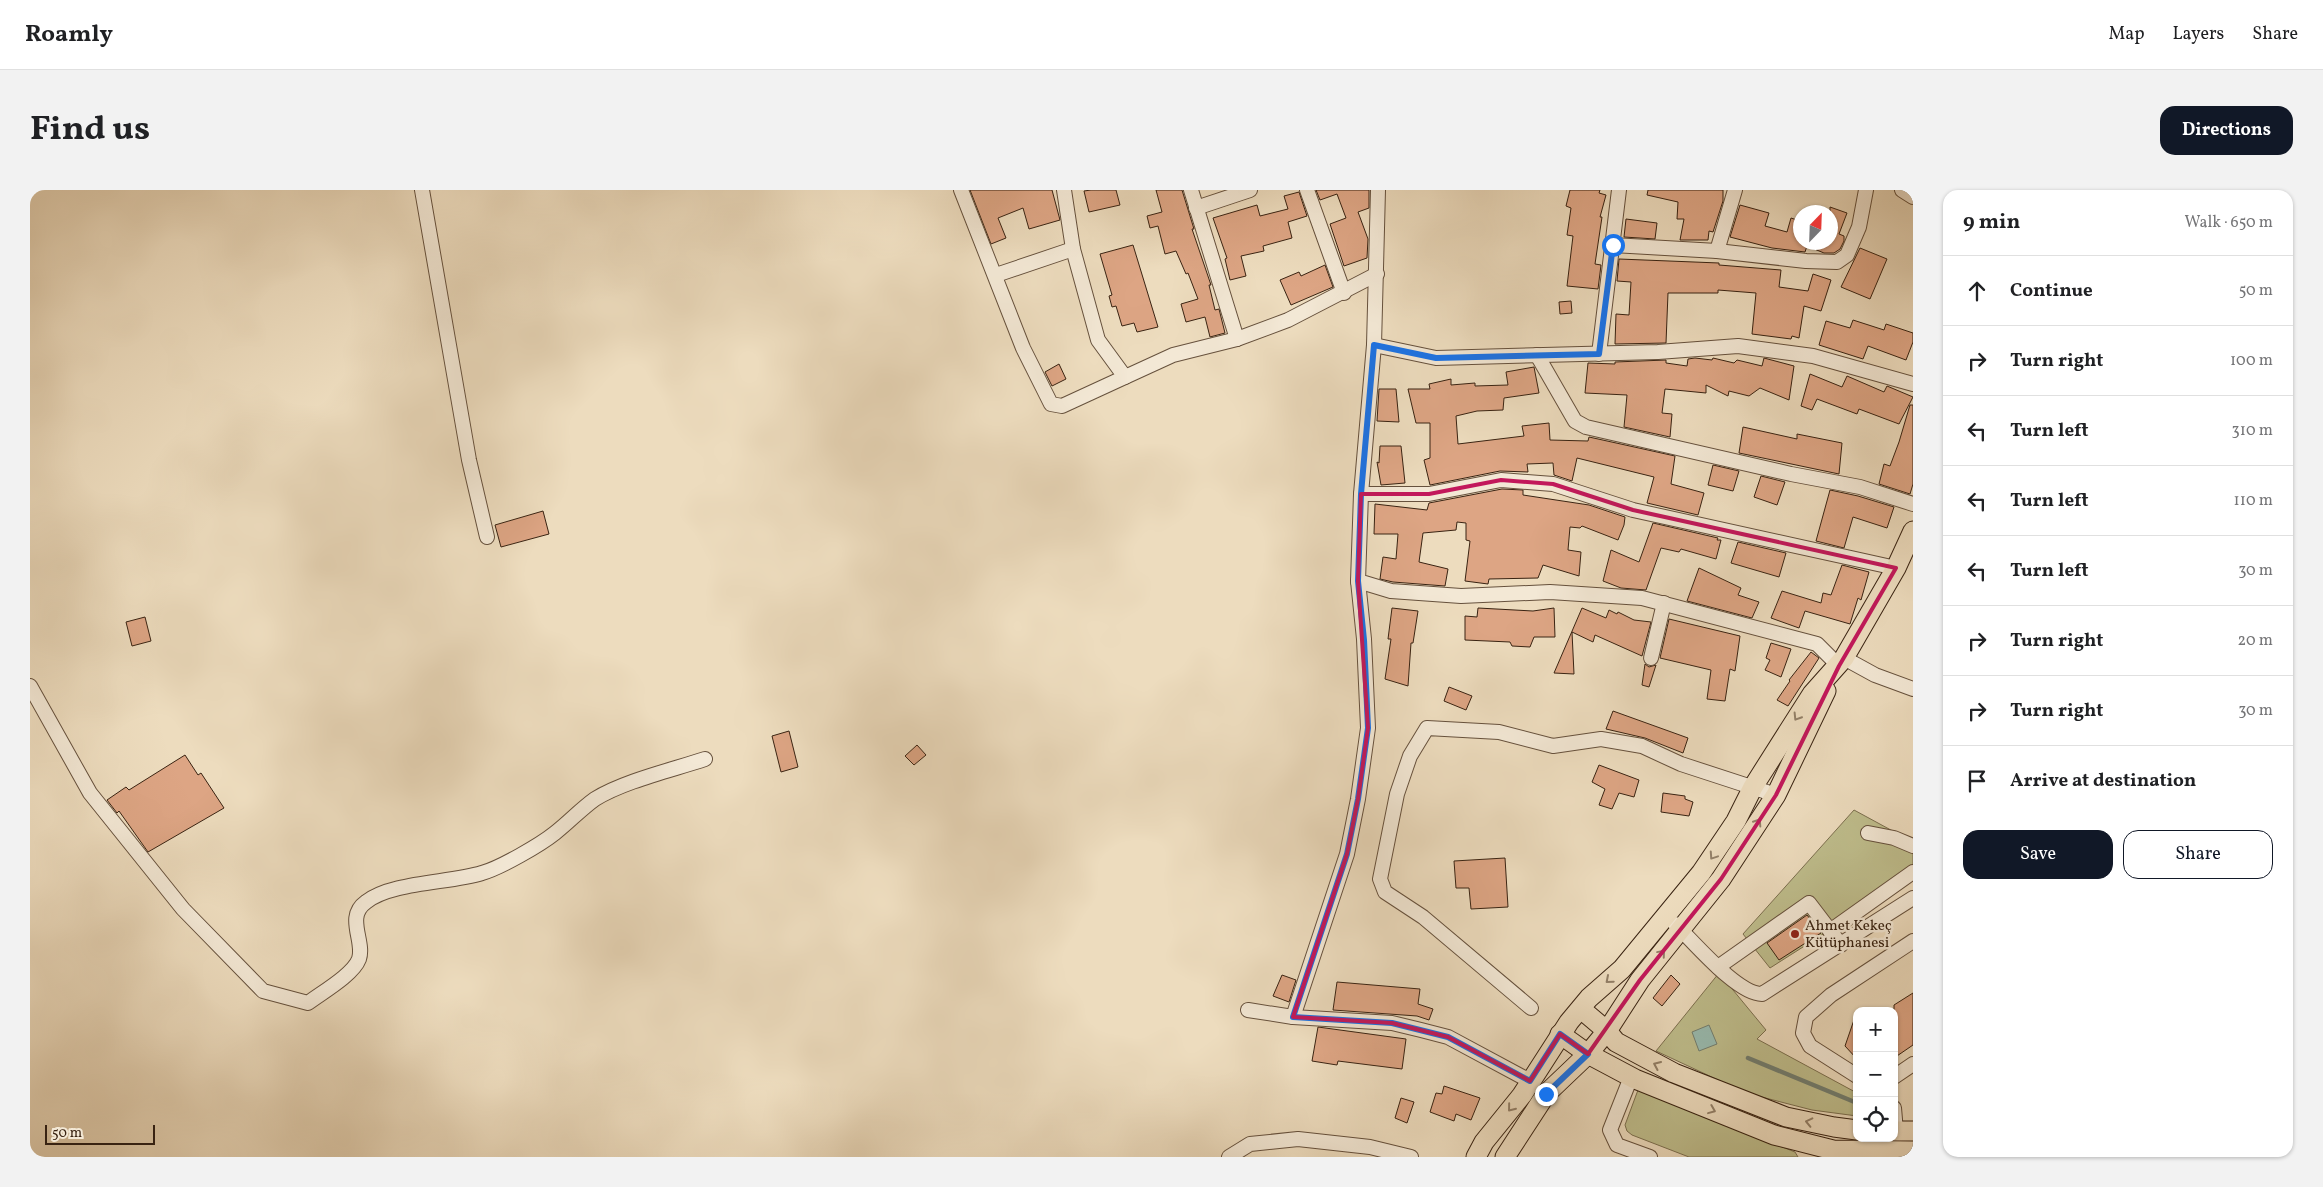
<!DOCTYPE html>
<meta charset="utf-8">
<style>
:root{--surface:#fff;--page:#f2f2f2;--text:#202124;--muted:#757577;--line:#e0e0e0;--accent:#111827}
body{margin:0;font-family:Vollkorn,serif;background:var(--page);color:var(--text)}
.controls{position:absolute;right:15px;bottom:15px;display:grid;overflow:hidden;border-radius:10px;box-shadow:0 1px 4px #0004}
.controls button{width:45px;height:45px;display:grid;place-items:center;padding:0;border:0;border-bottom:1px solid var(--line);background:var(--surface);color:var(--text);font:25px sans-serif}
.compass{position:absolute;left:1763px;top:15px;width:45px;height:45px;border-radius:50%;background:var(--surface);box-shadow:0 1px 4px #0004;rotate:23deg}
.scale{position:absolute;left:15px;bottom:12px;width:110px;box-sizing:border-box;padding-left:5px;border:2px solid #392312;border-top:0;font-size:14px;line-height:18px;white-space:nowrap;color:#392312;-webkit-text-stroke:4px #f3e8d5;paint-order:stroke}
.stop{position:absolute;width:15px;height:15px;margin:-11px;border:4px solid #1a73e8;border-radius:50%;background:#fff}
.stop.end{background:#1a73e8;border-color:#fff;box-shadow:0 1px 5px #0008}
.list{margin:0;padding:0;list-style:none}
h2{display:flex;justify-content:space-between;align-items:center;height:65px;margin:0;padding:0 20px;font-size:21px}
h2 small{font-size:16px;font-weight:400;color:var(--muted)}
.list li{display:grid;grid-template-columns:32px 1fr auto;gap:15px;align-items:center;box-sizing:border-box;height:70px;padding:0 20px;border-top:1px solid var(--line)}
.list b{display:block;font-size:19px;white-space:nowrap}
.list em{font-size:16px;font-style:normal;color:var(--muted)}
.actions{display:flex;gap:10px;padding:15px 20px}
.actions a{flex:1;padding:11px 0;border:1px solid var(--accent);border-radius:15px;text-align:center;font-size:18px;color:var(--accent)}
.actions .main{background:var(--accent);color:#fff}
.icon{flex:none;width:28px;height:28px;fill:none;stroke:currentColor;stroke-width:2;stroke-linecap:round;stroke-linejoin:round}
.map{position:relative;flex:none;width:1883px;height:967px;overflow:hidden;border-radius:15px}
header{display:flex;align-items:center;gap:30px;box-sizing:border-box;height:70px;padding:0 25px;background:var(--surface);border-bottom:1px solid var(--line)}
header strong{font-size:24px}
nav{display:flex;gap:28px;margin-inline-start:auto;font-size:18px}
.intro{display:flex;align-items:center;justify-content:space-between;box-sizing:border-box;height:120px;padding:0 30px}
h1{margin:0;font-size:35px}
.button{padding:12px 22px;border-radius:15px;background:var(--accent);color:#fff;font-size:18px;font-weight:700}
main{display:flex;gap:30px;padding:0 30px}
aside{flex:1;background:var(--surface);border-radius:15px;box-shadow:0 1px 4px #0004}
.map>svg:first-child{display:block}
</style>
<header>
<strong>Roamly</strong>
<nav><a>Map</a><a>Layers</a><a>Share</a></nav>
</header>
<div class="intro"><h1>Find us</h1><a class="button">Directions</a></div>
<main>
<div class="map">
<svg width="1883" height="967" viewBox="0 0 1883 967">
<rect width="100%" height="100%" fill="#eddcbe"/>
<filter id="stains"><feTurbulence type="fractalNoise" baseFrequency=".004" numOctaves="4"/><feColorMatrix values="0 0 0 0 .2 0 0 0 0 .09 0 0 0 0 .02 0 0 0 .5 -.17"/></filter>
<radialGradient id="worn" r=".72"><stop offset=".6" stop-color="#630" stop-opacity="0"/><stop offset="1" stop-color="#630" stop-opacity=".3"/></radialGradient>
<g fill="#bfbe8d" stroke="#7c7050">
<polygon points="1824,620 1883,652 1883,687 1740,778 1713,744"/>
<polygon points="1689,783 1736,840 1727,849 1827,903 1827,926 1782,920 1716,903 1626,861"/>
<polygon points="1608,900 1765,962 1768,967 1659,967 1602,945 1597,941 1595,935"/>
</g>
<polygon fill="#99bcb1" stroke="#737f71" points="1679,835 1687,854 1669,861 1662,842"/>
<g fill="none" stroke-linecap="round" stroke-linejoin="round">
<polyline stroke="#737f71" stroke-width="4.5" points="1718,868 1827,913"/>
</g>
<g fill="#dda584" stroke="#392312">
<polygon points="940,0 1022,0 1030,30 999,39 993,18 968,28 976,48 961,54"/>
<polygon points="1061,0 1086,0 1090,15 1059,22 1054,1"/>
<polygon points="1126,0 1152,0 1164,39 1162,39 1181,95 1179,95 1185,120 1189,119 1195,143 1180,147 1175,127 1156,132 1151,114 1168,109 1158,83 1156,84 1146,61 1135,64 1128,36 1120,38 1117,26 1132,22"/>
<polygon points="1286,0 1339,0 1339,18 1328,22 1338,49 1337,68 1314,76 1300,34 1316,28 1307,4 1290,10"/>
<polygon points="1540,0 1570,0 1569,3 1576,5 1570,27 1572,27 1565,74 1571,75 1568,99 1537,96 1543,46 1537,45 1541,18 1536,16"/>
<polygon points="1618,0 1693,0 1693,11 1683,42 1679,41 1678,50 1650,50 1654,29 1647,29 1648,12 1617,5"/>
<polygon points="1269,2 1277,26 1258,32 1262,48 1233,56 1234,61 1211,66 1216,86 1200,90 1195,69 1197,68 1183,28 1227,15 1230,26 1258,19 1254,6"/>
<polygon points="1710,15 1739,23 1735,36 1757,42 1761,28 1770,31 1770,52 1800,52 1800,17 1817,23 1809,44 1814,46 1814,51 1810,59 1804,63 1794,63 1777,56 1775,62 1742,58 1700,47"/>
<polygon points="1596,29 1627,33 1625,49 1594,47"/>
<polygon points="1103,55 1128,137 1107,142 1104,133 1092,136 1086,116 1082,117 1079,106 1082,105 1070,64"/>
<polygon points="1830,58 1857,69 1840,109 1811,97"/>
<polygon points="1589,69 1689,73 1689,75 1751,80 1749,97 1778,101 1783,84 1801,90 1791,121 1774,116 1769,148 1762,146 1761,149 1722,144 1726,103 1688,100 1688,103 1638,103 1636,153 1585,154 1586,124 1599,125 1601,92 1587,91"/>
<polygon points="1295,75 1303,97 1261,115 1250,90 1269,82 1271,86"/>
<polygon points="1541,111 1542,123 1530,124 1529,112"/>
<polygon points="1823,130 1854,140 1856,134 1883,143 1883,152 1876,170 1838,156 1833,169 1789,155 1796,131 1820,138"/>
<polygon points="1665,168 1682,170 1683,168 1704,173 1707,170 1732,176 1734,168 1764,176 1759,210 1730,198 1719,206 1699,201 1698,206 1676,195 1676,203 1635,199 1632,223 1642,224 1640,247 1594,237 1597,205 1555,203 1558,173 1585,174 1585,172 1636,170 1636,173 1657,176 1658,169"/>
<polygon points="1029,174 1036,189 1022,196 1015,182"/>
<polygon points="1504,177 1509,203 1474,208 1473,220 1447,221 1426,226 1428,254 1494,246 1492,236 1519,233 1520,250 1558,251 1559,247 1645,266 1641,294 1674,303 1668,325 1617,313 1624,287 1547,268 1542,291 1524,285 1523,273 1497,274 1498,282 1470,281 1400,295 1394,270 1400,268 1400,233 1386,233 1378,199 1400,199 1399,194 1421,189 1421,195 1445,193 1445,196 1478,195 1476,182"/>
<polygon points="1780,184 1812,197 1817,186 1854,202 1857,196 1883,207 1869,234 1829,219 1827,224 1787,209 1782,220 1771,216"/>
<polygon points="1349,199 1366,199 1369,232 1347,231"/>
<polygon points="1880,215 1883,215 1883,294 1880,304 1849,294 1854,274 1860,276 1869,252"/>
<polygon points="1713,237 1767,249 1767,244 1812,253 1809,284 1709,263"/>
<polygon points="1350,256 1371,256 1375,293 1351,295 1347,272 1349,273"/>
<polygon points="1683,275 1709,281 1703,301 1678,295"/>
<polygon points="1731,286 1755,292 1747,315 1724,307"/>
<polygon points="1472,299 1493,300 1493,305 1559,315 1595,327 1594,335 1588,350 1552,336 1550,338 1540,337 1538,360 1551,362 1549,386 1513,375 1508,388 1459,389 1458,394 1435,391 1440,351 1436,350 1436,333 1427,332 1426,340 1393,343 1389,372 1418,379 1415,396 1363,392 1350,389 1353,367 1366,369 1368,344 1344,344 1345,314 1397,320 1399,313"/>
<polygon points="1800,300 1828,306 1864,317 1857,338 1823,327 1814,358 1786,351"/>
<polygon points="513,321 519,344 471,357 465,335"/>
<polygon points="1623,333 1688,348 1687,350 1691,350 1686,369 1651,359 1649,362 1631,358 1616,400 1591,398 1573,391 1581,360 1609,372"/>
<polygon points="1708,352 1756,363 1749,387 1701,373"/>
<polygon points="1812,375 1839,382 1831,410 1828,408 1820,434 1775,421 1769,438 1741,428 1752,401 1791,413 1793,403 1801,405"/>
<polygon points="1669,378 1711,398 1708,405 1729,412 1722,428 1657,411"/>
<polygon points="1362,418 1388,421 1383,453 1381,453 1378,496 1355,489 1361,449 1358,449"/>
<polygon points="1448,418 1503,421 1524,418 1525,447 1504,447 1500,457 1482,456 1480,452 1435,450 1435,426 1447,427"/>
<polygon points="1552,418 1576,428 1579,420 1587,424 1588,422 1604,430 1621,432 1612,466 1565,445 1563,452 1542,442 1544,484 1524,483"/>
<polygon points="115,427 121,451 102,456 96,432"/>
<polygon points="1639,429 1710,446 1705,481 1700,479 1695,511 1677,509 1681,480 1630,468"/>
<polygon points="1741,453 1761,459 1751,487 1735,480 1740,470 1736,468"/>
<polygon points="1781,462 1789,468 1758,516 1747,510 1760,491 1759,490"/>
<polygon points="1615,474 1619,477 1626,475 1619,497 1612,495"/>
<polygon points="1419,497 1442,506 1436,520 1414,511"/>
<polygon points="1583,521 1658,548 1653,563 1615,548 1576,539"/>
<polygon points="759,541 768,577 751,582 742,546"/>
<polygon points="887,555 896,565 884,575 875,566"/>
<polygon points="155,565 168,585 171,583 194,618 118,662 89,621 87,623 77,610 96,597 99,600"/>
<polygon points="1569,575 1609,590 1604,607 1589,603 1582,619 1569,615 1575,599 1562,592"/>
<polygon points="1633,603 1655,606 1655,609 1663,612 1659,626 1631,622"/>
<polygon points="1475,668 1478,717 1441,719 1439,698 1426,698 1424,671"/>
<polygon points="1777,725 1791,743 1749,770 1737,753"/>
<polygon points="1252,785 1266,790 1259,812 1243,806"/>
<polygon points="1641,785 1650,794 1632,816 1623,808"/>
<polygon points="1307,792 1390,799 1388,814 1403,819 1399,830 1387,826 1303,820"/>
<polygon points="1883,803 1883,855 1864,868 1864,815"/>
<polygon points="1825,827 1827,827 1827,869 1815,856"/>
<polygon points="1288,837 1376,849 1372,879 1308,871 1307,875 1282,871"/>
<polygon points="1414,896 1450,908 1441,930 1426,924 1424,931 1400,922 1406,903 1412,904"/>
<polygon points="1371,908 1384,912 1377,933 1365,928"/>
</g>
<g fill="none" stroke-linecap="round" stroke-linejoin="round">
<defs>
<g id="minor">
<polyline points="392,0 439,270 457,347"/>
<polyline points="931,0 993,158 1021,214 1032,216 1095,187"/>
<polyline points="1034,0 1043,59 1068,150 1095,187 1143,165 1207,149 1258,130 1347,84"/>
<polyline points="1161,0 1207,149"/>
<polyline points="1277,0 1314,103"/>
<polyline points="1348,0 1344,155 1331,304 1328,391 1361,401 1431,406 1520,402 1612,408 1787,454 1809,476"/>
<polyline points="1872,0 1883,7"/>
<polyline points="1166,18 1220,0"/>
<polyline points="1583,55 1687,61 1776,71 1807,72 1817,65 1829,37 1836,0"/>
<polyline points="1687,61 1705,0"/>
<polyline points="966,85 1043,59"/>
<polyline points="1344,155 1406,168 1628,162 1708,156 1783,166 1883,194"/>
<polyline points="1569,164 1589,0"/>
<polyline points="1507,165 1545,231 1556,237 1761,284 1830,297 1883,314"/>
<polyline points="1331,304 1399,304 1471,290 1523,294 1603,320 1866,378"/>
<polyline points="1621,468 1634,413"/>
<polyline points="1814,468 1845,485 1883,499"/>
<path d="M0,496L60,603L153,719L233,801L278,813C291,803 323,785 329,769C335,751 315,727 336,712C361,692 420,693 452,683C470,678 510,655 525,643C539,632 551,619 565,609C594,591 642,580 675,569"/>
<polyline points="1838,643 1864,648 1883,656"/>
<path d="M1645,734C1664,752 1707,804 1732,804L1883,708"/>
<polyline points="1800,741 1883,682"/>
<polyline points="1688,777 1779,713 1811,755"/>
<polyline points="1501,818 1393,727 1355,702 1350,689 1367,604 1380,566 1397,538 1469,542 1523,556 1571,549 1612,556 1651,574 1746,605"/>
<polyline points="1218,820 1263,827 1362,833 1391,840 1418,847 1500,891"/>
<polyline points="1263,827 1317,664 1328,609 1338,538 1334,449 1328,391"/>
<polyline points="1827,886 1780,856 1773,843 1776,827 1801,805 1883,751"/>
<polyline points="1601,887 1580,940 1587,955 1620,967"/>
<polyline points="1864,887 1883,874"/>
<polyline points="1864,918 1866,941"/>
<polyline points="1199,967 1220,954 1268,949 1340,957 1381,967"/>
</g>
<g id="major">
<polyline points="1551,819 1577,841 1586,852 1644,883 1756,927 1804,937 1827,940"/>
<polyline points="1530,844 1558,864 1605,889 1744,945 1803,960 1883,961"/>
<polyline points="1864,941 1883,941"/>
<polyline points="1446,967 1454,952 1492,905 1539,832 1559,808 1592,779 1671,683 1706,631 1723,597 1782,504 1814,468 1866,378 1883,341"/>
<polyline points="1475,967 1516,904 1558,864 1577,841 1610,790 1691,689 1746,605 1796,501"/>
</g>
</defs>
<use href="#minor" stroke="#66513d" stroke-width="16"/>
<use href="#major" stroke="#392312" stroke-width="21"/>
<use href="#minor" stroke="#f3e8d5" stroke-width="14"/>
<use href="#major" stroke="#eddcbe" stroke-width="19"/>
</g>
<defs><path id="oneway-chevron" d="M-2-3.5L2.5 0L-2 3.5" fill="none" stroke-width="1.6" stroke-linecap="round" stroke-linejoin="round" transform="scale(1.25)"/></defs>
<g stroke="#938068">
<use href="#oneway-chevron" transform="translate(1767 527) rotate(122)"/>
<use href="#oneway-chevron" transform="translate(1728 632) rotate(-57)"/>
<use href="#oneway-chevron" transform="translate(1683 666) rotate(124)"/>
<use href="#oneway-chevron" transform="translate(1632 763) rotate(-50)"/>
<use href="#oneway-chevron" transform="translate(1579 790) rotate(139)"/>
<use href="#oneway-chevron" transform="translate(1627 875) rotate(-156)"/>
<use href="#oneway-chevron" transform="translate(1481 918) rotate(129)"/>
<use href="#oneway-chevron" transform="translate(1682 920) rotate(22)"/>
<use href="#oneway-chevron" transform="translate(1779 932) rotate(-167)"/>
</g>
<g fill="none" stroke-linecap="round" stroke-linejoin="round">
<polyline stroke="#1a73e8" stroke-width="6" points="1516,904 1558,864 1530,844 1500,891 1418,847 1362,833 1263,827 1317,664 1328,609 1338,538 1334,450 1328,391 1331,304 1344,155 1406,168 1569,164 1583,55"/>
</g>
<path fill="none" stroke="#c2185b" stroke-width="4" stroke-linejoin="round" d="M1471,290L1523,294L1603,320L1866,378L1809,476L1746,605L1691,689L1610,790L1558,864L1530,844L1500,891L1418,847L1362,833L1263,827L1317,664L1328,609L1338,538L1328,391L1331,304H1399Z"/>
<circle fill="#8f2418" stroke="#f3e8d5" stroke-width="2" cx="1765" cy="744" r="5"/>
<g text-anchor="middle" stroke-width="5" stroke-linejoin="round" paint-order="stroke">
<g font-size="15" fill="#392312" stroke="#f3e8d5" text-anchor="start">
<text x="1775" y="740">Ahmet Kekeç<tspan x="1775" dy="17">Kütüphanesi</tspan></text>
</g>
</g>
<rect width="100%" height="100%" filter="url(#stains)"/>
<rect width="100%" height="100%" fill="url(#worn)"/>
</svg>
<div class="controls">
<button>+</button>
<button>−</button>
<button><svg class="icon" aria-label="locate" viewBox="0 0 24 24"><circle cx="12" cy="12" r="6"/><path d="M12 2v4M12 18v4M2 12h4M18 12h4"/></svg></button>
</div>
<svg class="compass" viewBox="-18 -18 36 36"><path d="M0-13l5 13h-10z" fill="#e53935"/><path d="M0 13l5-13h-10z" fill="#757577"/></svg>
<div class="scale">50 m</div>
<div class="stop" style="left:1583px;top:55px"></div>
<div class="stop end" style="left:1516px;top:904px"></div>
</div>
<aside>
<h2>9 min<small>Walk · 650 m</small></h2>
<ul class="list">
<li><svg class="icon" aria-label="ahead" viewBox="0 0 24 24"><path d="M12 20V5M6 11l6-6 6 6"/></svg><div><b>Continue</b></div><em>50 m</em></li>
<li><svg class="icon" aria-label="right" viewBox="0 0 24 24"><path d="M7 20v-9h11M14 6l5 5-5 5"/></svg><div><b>Turn right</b></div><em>100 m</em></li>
<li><svg class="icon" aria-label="left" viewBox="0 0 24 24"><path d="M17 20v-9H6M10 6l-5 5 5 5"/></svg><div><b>Turn left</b></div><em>310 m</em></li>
<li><svg class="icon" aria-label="left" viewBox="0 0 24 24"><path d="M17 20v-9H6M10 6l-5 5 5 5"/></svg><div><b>Turn left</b></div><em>110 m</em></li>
<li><svg class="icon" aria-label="left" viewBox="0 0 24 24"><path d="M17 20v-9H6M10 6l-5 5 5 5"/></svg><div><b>Turn left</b></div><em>30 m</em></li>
<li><svg class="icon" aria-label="right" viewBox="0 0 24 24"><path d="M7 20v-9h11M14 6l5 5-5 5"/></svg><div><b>Turn right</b></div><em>20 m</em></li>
<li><svg class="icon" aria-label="right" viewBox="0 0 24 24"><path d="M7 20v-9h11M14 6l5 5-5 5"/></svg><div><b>Turn right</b></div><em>30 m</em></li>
<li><svg class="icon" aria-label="arrive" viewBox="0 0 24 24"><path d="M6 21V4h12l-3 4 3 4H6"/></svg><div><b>Arrive at destination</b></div></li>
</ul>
<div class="actions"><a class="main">Save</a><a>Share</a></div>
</aside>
</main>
